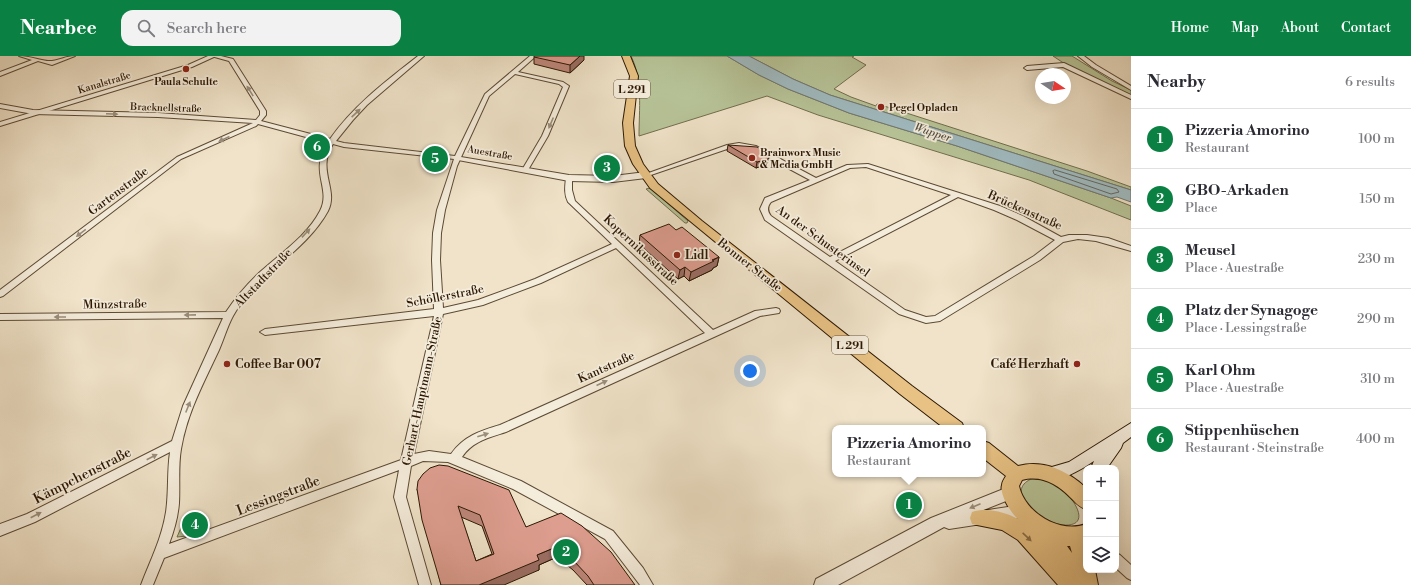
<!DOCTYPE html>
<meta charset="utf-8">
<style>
:root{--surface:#fff;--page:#f2f2f3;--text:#2b2b33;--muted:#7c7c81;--line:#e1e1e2;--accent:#0b8043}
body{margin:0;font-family:"Libre Bodoni",serif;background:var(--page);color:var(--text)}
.controls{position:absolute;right:12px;bottom:12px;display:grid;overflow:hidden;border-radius:8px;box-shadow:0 4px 16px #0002}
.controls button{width:36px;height:36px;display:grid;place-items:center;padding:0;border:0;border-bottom:1px solid var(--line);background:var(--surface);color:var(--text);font:20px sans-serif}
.compass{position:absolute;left:1035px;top:12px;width:36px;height:36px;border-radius:50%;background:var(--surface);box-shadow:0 4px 16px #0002;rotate:102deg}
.you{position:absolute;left:750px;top:315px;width:14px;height:14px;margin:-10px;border:3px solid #fff;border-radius:50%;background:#1a73e8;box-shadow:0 0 0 6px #1a73e833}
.badge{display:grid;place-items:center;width:26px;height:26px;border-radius:50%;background:var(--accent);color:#fff;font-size:13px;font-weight:700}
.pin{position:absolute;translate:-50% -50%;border:2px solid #fff;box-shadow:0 1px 4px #0006}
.popup{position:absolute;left:832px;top:369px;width:154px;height:52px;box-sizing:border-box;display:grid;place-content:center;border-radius:8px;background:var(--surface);filter:drop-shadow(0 1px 3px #0005);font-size:13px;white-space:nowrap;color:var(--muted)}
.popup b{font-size:15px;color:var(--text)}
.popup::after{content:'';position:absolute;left:50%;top:100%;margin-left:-8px;border:8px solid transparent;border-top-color:var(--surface)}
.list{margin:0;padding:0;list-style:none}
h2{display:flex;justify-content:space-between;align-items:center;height:52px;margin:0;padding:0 16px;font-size:17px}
h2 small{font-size:13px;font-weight:400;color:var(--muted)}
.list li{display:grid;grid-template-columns:26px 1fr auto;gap:12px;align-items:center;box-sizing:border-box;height:60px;padding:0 16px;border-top:1px solid var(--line)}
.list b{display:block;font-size:15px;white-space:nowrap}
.list p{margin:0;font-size:13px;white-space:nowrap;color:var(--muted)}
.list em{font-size:13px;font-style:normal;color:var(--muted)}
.icon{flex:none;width:22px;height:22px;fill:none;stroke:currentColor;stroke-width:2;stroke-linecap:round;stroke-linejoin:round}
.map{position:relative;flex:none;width:1131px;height:529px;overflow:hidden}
header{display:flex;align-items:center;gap:24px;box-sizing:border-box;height:56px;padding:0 20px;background:var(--accent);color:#fff}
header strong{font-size:19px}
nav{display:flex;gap:22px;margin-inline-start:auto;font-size:14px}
.search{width:280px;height:36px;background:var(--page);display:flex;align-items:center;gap:10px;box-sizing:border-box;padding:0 14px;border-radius:12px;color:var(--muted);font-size:15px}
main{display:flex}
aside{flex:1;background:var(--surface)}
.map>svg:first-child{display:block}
</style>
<header>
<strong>Nearbee</strong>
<div class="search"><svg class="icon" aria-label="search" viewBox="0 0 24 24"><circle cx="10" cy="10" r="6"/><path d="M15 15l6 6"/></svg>Search here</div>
<nav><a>Home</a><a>Map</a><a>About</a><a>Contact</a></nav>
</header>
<main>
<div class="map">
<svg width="1131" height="529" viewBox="0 0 1131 529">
<rect width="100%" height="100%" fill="#f0e3c9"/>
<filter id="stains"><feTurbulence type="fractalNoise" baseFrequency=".005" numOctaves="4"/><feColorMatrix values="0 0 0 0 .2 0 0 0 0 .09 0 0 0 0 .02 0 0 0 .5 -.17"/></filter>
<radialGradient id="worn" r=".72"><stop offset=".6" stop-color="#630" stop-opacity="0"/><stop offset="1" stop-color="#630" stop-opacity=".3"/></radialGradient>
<g fill="#b7c498" stroke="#716e4e">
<path d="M631,0H727L759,19L788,33L849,57L957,90L1111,142L1131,150V164L1029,124L818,59L767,40L639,80C639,54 643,24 631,0Z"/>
<polygon points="749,0 854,0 852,1 866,9 834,33 851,41 876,50 877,48 894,53 1087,115 1131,131 1131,134 830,39 793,23"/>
<polygon points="1053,0 1072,0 1112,25 1131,34 1131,39 1065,8"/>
<polygon points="650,132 688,165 687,167 685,167 646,133"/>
<path d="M1031,423C1041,423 1050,425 1058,430C1071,438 1095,471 1063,469C1045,468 1002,437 1031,423Z"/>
<polygon points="188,463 194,465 199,470 203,469 210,471 187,480 177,481 184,465"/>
</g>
<polygon fill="#a0bbc1" stroke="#717975" points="727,0 749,0 793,23 830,39 1131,134 1131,146 1117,141 1111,142 957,90 849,57 788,33 759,19"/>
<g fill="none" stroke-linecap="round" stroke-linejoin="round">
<polygon stroke="#666962" stroke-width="1" points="1055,114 1117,133 1119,136 1111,138 1054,118 1053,115"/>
<defs>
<g id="minor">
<path d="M19,0C30,0 44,6 52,5C60,4 66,0 75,0L52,9L38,5L0,20V16L32,4Z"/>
<path d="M211,0H221L233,3L266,55V59L261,65L330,83C353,50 386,25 418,0H424L367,49L353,64L336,85L344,87L455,100L485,38L530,0H536L518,16L563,26L569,30L548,80L528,114L525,116L522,114L542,80L563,31L559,28L515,18L489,40L457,110L445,154L441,177L440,204L443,252L478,244L535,223L612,188L568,146C564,138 565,131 566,122L569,120L572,122V134L575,145L713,274L755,255L776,252L779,253L780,255L779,257L760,260L506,376C488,382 473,385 462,401L521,425L613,475L643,512L653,529H640L605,483L513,433L448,406L423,405L411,410L406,441L431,529H419L394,441L399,414L164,502L153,529H141C150,505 162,482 166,456C169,436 167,416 170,396L35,466L0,480V468L27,458L172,385L183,350L223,262L0,264V258L226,256C236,241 247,228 260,216C281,197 307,180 320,155C332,132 308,116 328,87L258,68L256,70L181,103L3,240L0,241V234L177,101L253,67L158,61L33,58L0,52V48L33,54L158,57L256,64L260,59V55L229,5ZM333,88L344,91L454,103L437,154L433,177L432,204L434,253L265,273L260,276L265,279L434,260L401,404L169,488C174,475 178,461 179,447C180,429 178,410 181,393C187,357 204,326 219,294C224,283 227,271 233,260C256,218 305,197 328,155C339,133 316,114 333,88ZM616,192L705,277L500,369C480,375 464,380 451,398L429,395L414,398L443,258L483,249L541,227Z"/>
<polygon points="1078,0 1084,0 1096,9 1131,30 1131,34 1092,11"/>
<polygon points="1064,7 1131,39 1131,43 1063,11 1027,14 1024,12 1027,10"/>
<path d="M739,87L756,90L816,122L847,109L868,108L1000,150L1023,160L1061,181L1069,179H1087L1108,182L1131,190V195L1096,185L1078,183L1063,186L1040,204L940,265L926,267L899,258L765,164L760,153L765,142L810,124L752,93L739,91L730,92L648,120L646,121L643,119L727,89ZM866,111L951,139L830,201L771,160C767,155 767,151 771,146L850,112ZM958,141L994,154L1017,164L1055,184L1034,200L935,260L926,261L905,254L835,205Z"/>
<polygon points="1116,497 1120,499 1131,509 1131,524 1127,522 1116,512"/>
</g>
<g id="tertiary">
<polygon points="208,0 216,0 192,11 0,70 0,66 188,9"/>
<polygon points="455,100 569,119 613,120 646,116 650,119 646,122 613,126 569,125 458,104 454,102"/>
<polygon points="1011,430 1016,431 1018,436 1016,441 981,455 1022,449 1027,451 1029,456 1027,461 949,473 944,471 838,529 814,529 816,523 931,462"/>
</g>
<path id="secondary" d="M1131,367V381L1123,387L1121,392L1107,412H1091L1094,405C1082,413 1058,428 1045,423L1042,418L1045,413L1069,406Z"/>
<g id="primary">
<polygon points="622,0 630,0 638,20 633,67 635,90 643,108 658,128 702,165 912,330 962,367 964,372 944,372 900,338 650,132 633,108 625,90 623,67 630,20"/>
<path d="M983,385L989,387L1018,410C1044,403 1068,415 1086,432V453C1079,451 1076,447 1071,442C1057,428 1042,419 1022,424L1019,430C1025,457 1060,478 1086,468V514H1095L1098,529H1058L1018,484L1002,474L972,468L970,462L972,456C986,451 1006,456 1018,463C1011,457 999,438 1002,429C1002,426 1004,423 1006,420L983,402ZM1067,490H1070L1072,497Z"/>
</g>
</defs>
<use href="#minor" stroke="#5c4a34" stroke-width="2"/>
<use href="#tertiary" stroke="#5c4a34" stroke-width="2"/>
<use href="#secondary" stroke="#2b1703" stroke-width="2"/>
<use href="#primary" stroke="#2b1703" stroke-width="2"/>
<use href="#minor" fill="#f5eddc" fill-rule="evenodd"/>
<use href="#tertiary" fill="#f5eddc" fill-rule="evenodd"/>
<use href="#secondary" fill="#f5eddc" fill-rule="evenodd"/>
<use href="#primary" fill="#e8c284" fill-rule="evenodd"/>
</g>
<g fill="#be877b" stroke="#2b1703" fill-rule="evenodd">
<polygon points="534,1 584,4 570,17 534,8"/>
<polygon points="728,89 768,104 765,112 759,111 756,112 727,95"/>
<polygon points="640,179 719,201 717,210 713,212 712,214 689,225 684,220 678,223 639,188"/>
<path d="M417,433L526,471L635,529H587L573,514L557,501L539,509V514L441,529ZM461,461L482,470L492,498L476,505Z"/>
</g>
<g fill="#9b6e64" stroke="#2b1703">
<polygon points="580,0 584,0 584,4 570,17 570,9"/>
<polygon points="770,99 768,104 765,112 766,106"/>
<polygon points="761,105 759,111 756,112 757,106"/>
<polygon points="719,201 717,210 713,212 712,214 689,225 691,216"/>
<polygon points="685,211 684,220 678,223 680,214"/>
<polygon points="556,491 557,501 539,509 539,514 504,529 479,529 537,499"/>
</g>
<g fill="#dd9d8f" stroke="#2b1703" fill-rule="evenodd">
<polygon points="534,0 580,0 570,9 534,1"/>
<polygon points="728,89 757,91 770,99 766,106 761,105 757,106"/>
<polygon points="669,168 676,174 682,171 719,201 712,204 714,205 691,216 685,211 680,214 640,179"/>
<path d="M439,409L448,410L509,434L526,471L561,457L582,470L611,496L635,529H594L588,520L573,504L556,491L537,499L539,504L479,529H441L422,464L417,433L418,425L423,418L430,412ZM458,450L480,459L494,498L476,505Z"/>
</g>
<defs><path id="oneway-solid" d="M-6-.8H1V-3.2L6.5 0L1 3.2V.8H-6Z"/></defs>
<g fill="#9a8d7a">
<use href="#oneway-solid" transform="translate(250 35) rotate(-122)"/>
<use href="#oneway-solid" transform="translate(356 57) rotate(-43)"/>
<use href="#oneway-solid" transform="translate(112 58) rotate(2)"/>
<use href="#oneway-solid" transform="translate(551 67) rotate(113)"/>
<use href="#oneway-solid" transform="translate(224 83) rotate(156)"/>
<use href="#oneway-solid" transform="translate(81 177) rotate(143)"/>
<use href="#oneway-solid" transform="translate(306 177) rotate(-47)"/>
<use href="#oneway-solid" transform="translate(190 259) rotate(179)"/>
<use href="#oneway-solid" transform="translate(60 261) rotate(180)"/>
<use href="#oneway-solid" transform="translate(602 327) rotate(-24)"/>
<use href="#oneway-solid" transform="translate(188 351) rotate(-68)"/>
<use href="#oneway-solid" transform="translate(483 379) rotate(-18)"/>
<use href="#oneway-solid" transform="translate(152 401) rotate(-27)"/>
<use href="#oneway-solid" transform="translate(975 450) rotate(157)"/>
<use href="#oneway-solid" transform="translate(36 459) rotate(-27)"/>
</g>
<use fill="#8a6c44" href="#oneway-solid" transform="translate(1027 481) rotate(43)"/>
<g fill="#8f2418" stroke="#f5eddc" stroke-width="1.5">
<circle cx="186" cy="13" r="4"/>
<circle cx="881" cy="51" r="4"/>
<circle cx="752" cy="102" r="4"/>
<circle cx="677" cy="199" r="4"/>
<circle cx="227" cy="308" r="4"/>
<circle cx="1077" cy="308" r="4"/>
</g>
<g text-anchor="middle" stroke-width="3.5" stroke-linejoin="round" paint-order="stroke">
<g font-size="10" font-weight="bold" fill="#2b1703" stroke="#f5eddc" text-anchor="start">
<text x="186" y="29" text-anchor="middle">Paula Schulte</text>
<text x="889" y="55">Pegel Opladen</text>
<text x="760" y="100">Brainworx Music<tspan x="760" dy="12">&amp; Media GmbH</tspan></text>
</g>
<g font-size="10" fill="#2b1703" stroke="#f5eddc">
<text transform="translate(104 26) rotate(-17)" y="4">Kanalstraße</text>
<text transform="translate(166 51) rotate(2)" y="4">Bracknellstraße</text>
<text transform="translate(490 96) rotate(10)" y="4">Auestraße</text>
</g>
<g fill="#f5eddc" stroke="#685744" stroke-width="1">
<rect x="614" y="24" width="36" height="18" rx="3"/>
<rect x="832" y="280" width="36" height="18" rx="3"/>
</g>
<g font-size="11" font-weight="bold" fill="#2b1703">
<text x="632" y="37">L 291</text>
<text x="850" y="293">L 291</text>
</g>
<g font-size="11" font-style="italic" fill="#545046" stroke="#f5eddc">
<text transform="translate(933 76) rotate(18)" y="4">Wupper</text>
</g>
<g font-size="12" fill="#2b1703" stroke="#f5eddc">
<text transform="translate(118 135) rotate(-37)" y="4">Gartenstraße</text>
<text transform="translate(1025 154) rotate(24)" y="4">Brückenstraße</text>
<text transform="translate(823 185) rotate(36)" y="4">An der Schusterinsel</text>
<text transform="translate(641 194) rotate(43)" y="4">Kopernikusstraße</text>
<text transform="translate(750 209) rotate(38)" y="4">Bonner Straße</text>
<text transform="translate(263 222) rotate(-46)" y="4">Altstadtstraße</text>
<text transform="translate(445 240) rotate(-11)" y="4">Schöllerstraße</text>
<text transform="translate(115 248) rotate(-1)" y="4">Münzstraße</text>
<text transform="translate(606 311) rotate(-24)" y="4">Kantstraße</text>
<text transform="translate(422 335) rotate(-78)" y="4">Gerhart-Hauptmann-Straße</text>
</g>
<g font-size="12" font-weight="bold" fill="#2b1703" stroke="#f5eddc" text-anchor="start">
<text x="685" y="203">Lidl</text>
<text x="235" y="312">Coffee Bar 007</text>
<text x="1069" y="312" text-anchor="end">Café Herzhaft</text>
</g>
<g font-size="14" fill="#2b1703" stroke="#f5eddc">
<text transform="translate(82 419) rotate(-27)" y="5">Kämpchenstraße</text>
<text transform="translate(278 439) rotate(-21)" y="5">Lessingstraße</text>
</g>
</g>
<rect width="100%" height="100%" filter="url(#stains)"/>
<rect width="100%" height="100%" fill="url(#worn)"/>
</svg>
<div class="controls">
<button>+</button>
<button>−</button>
<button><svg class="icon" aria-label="layers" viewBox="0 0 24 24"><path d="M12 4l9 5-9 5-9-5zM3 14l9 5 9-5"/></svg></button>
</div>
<svg class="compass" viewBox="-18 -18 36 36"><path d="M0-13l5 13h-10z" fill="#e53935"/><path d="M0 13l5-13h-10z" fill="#7c7c81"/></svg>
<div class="you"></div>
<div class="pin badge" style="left:909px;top:449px">1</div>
<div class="popup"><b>Pizzeria Amorino</b>Restaurant</div>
<div class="pin badge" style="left:566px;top:496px">2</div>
<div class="pin badge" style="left:607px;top:112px">3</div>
<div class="pin badge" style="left:195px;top:469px">4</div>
<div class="pin badge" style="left:435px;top:103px">5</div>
<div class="pin badge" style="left:317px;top:91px">6</div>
</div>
<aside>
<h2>Nearby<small>6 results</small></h2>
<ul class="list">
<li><span class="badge">1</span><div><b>Pizzeria Amorino</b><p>Restaurant</p></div><em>100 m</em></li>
<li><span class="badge">2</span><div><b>GBO-Arkaden</b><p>Place</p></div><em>150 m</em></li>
<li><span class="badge">3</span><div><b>Meusel</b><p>Place · Auestraße</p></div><em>230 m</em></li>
<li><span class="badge">4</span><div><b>Platz der Synagoge</b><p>Place · Lessingstraße</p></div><em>290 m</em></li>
<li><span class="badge">5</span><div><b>Karl Ohm</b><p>Place · Auestraße</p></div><em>310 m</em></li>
<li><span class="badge">6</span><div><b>Stippenhüschen</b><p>Restaurant · Steinstraße</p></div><em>400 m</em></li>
</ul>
</aside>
</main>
